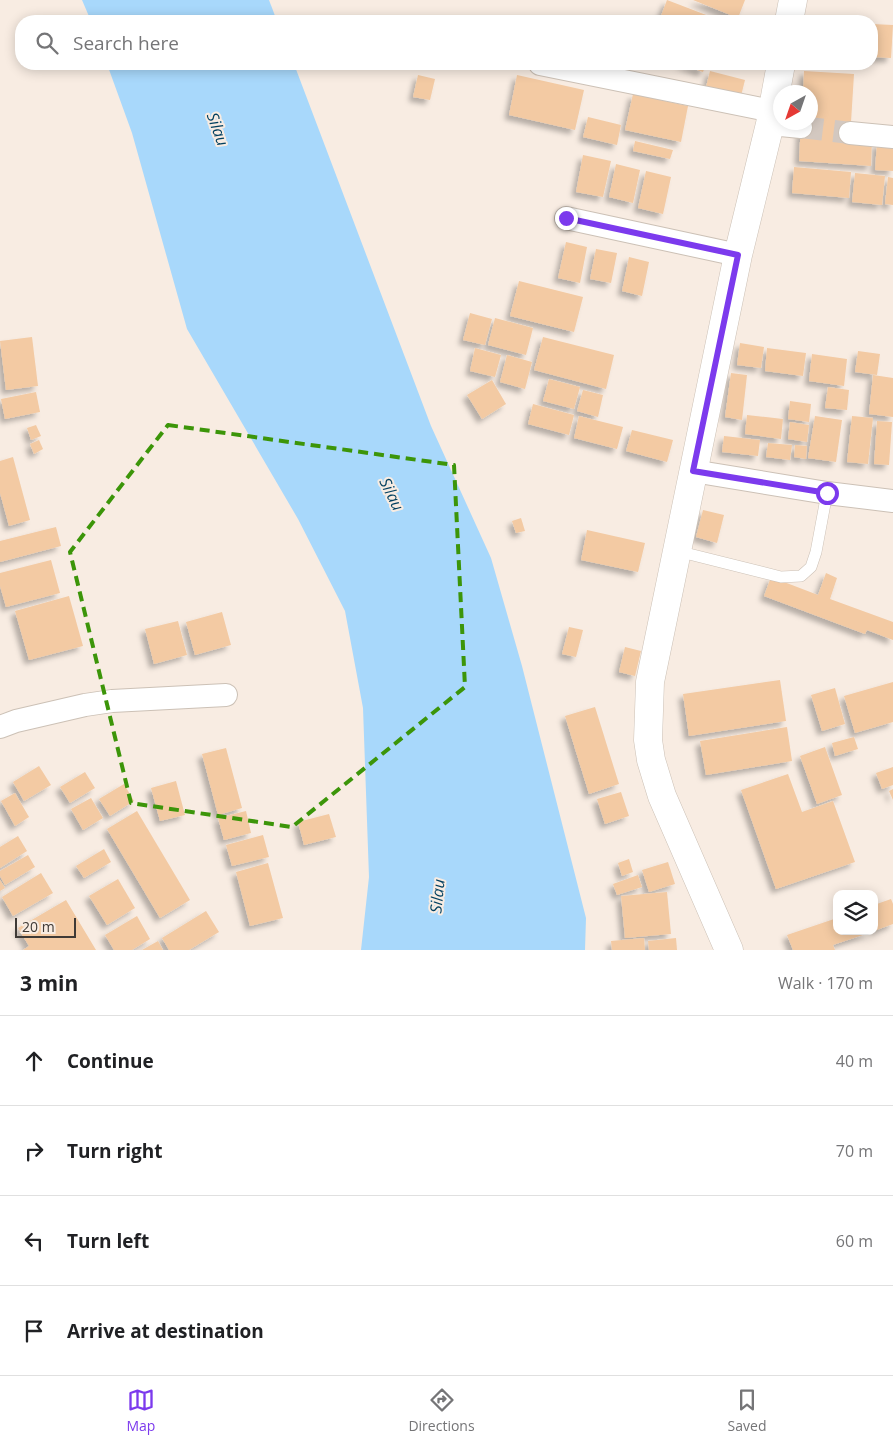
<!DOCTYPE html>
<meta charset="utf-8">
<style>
:root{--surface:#fff;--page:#f6f6f6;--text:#202124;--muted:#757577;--line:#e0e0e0;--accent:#7c3aed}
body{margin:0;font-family:"Open Sans",sans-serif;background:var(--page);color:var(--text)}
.controls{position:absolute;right:15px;bottom:15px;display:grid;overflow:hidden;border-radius:10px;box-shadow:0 2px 12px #0003}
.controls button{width:45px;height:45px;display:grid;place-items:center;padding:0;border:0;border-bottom:1px solid var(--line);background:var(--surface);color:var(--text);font:25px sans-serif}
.compass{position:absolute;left:773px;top:85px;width:45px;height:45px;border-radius:50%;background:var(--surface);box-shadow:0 2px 12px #0003;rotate:220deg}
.scale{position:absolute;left:15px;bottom:12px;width:61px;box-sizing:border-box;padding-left:5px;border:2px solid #3f3a36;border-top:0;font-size:14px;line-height:18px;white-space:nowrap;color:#3f3a36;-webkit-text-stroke:4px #f8ece2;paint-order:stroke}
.stop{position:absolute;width:15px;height:15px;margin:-11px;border:4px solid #7c3aed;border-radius:50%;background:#fff}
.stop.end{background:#7c3aed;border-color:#fff;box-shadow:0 1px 5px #0008}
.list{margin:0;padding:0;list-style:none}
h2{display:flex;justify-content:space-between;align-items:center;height:65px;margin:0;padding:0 20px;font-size:21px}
h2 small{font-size:16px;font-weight:400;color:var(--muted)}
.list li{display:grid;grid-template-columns:32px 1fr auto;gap:15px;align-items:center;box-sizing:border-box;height:90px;padding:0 20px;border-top:1px solid var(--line)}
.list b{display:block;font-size:19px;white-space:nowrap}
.list em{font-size:16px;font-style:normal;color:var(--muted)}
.icon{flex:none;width:28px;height:28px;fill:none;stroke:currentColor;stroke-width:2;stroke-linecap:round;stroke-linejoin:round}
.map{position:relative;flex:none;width:893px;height:950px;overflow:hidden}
.search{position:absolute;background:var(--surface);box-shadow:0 2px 12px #0003;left:15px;right:15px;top:15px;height:55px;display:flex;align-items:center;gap:12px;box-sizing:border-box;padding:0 18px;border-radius:20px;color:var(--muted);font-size:19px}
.sheet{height:425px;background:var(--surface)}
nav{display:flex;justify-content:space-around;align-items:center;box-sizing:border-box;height:70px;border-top:1px solid var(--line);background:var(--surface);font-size:14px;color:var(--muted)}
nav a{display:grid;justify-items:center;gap:2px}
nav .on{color:var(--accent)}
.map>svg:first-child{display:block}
</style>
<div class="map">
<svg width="893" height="950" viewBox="0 0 893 950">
<defs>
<filter id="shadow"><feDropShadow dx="-4.5" dy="4.5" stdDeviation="2.5" flood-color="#0004"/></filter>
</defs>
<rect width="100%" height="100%" fill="#f8ece2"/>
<g fill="#a8d8fb">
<polygon points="82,0 269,0 277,21 91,21"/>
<polygon points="107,64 294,64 431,426 491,558 522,666 586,918 585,950 361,950 369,877 363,708 345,611 298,519 187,329 132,133"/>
</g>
<g fill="#f3caa3" filter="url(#shadow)">
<polygon points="667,0 722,21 659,21"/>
<polygon points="693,0 745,0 738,18"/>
<polygon points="872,24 893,25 891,58 872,57"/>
<polygon points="679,64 706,64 703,72"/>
<polygon points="710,71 745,80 740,100 705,91"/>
<polygon points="804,71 854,74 850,138 872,140 871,166 799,161 801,122 810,122 810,92 803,92"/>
<polygon points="418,75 435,79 430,100 413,97"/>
<polygon points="517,75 584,90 575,130 509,115"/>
<polygon points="633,94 688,106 681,142 625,130"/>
<polygon points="588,117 621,125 617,145 583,137"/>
<polygon points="635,141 673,150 670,159 633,151"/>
<polygon points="877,143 893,144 893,171 875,170"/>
<polygon points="583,155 611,161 603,197 576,192"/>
<polygon points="616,164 640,170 633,203 609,197"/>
<polygon points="794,167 851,172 849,198 792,193"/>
<polygon points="646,171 671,177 663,214 638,208"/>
<polygon points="855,173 885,176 882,205 852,202"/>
<polygon points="888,177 893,178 893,205 885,204"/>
<polygon points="566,242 587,247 580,283 558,278"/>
<polygon points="596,249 617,253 611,283 590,279"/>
<polygon points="629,257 649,262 642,296 622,291"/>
<polygon points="519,281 583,297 574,332 510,316"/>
<polygon points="470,313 492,319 485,345 463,340"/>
<polygon points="495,318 533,328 526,355 488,345"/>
<polygon points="32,337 38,386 6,390 0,341"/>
<polygon points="543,337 614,355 606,389 534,370"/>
<polygon points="740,343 764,347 761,368 737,365"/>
<polygon points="475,348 501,355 495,377 470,371"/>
<polygon points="767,348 806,353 803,376 765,371"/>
<polygon points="858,351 880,354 877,375 855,372"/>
<polygon points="812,354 847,359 844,386 809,381"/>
<polygon points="507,355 532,362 525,389 500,382"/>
<polygon points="731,373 747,375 742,420 725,417"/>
<polygon points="873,375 893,378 893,417 869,414"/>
<polygon points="549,379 580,387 574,409 543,401"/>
<polygon points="492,380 506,404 482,419 467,395"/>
<polygon points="828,387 849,390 847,410 825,408"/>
<polygon points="583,390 603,395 598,417 577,411"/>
<polygon points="36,392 40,412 5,419 1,399"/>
<polygon points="790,401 811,404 809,422 788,419"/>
<polygon points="533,404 574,415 569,435 528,424"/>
<polygon points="747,415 783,419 781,439 745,434"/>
<polygon points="579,416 623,427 617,449 574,438"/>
<polygon points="815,416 842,420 836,462 808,458"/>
<polygon points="852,416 873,418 868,464 847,462"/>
<polygon points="877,421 892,422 889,465 874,464"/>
<polygon points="790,422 809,425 807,442 788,439"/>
<polygon points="36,425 41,436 31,440 27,428"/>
<polygon points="632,430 673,440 667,462 626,451"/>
<polygon points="724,436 760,440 758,456 722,452"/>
<polygon points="39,440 43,449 34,454 30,444"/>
<polygon points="768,443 792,445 790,460 766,457"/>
<polygon points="795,445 807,446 806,459 794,457"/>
<polygon points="13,457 30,520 9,526 0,493 0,461"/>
<polygon points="703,510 724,515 717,543 696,537"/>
<polygon points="521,518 525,531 516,533 512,521"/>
<polygon points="56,527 61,546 0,562 0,541"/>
<polygon points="587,530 645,543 638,572 581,560"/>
<polygon points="51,560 60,593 6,607 0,586 0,573"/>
<polygon points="826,573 837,578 830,599 893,622 893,640 867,630 865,634 764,596 771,577 818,595"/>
<polygon points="69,596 83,646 29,660 15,611"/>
<polygon points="222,612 231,645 195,655 186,622"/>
<polygon points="178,621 187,655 154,664 145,629"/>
<polygon points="569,627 583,630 576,657 562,654"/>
<polygon points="625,647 641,651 635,676 619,672"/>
<polygon points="780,680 786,721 689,736 683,694"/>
<polygon points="893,682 893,722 855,733 844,696"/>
<polygon points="835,688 845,724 822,731 811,695"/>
<polygon points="595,707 619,784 589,794 565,716"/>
<polygon points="787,727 792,761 706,775 700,741"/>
<polygon points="854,737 858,749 835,756 832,743"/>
<polygon points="825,747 842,795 817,804 800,756"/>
<polygon points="226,748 242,808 218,815 202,754"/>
<polygon points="39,766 51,785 24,801 13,782"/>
<polygon points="893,767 893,785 882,789 876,773"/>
<polygon points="85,772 95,788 70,803 60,787"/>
<polygon points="788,774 802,812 833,801 855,862 776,889 741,790"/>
<polygon points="176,781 185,815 160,821 151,788"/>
<polygon points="124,784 134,801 110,816 99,799"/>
<polygon points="893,789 893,800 889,791"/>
<polygon points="621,792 629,816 605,824 597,799"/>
<polygon points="15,793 29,817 15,826 1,801"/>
<polygon points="91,798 103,818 83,830 71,809"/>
<polygon points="137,811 190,900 160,918 107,829"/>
<polygon points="246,811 251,833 224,840 218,818"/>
<polygon points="329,814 336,837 304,845 298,822"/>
<polygon points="263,835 269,857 232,866 226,845"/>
<polygon points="18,836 27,851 0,868 0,847"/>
<polygon points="104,849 111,862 84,878 76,866"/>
<polygon points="28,855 35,867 5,885 0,876 0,871"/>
<polygon points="629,859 633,872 622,876 618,863"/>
<polygon points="668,862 675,884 649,892 642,870"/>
<polygon points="268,863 283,918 250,926 236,872"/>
<polygon points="41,873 53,893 13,916 2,897"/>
<polygon points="638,875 642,887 617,895 613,884"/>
<polygon points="118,879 135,908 107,925 89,896"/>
<polygon points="0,880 5,888 0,891"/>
<polygon points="667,892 671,934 625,938 621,896"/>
<polygon points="891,899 893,904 893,924 874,931 874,905"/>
<polygon points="66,900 96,950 23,950 29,946 18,928"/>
<polygon points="206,911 219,932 189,950 169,950 162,938"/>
<polygon points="137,916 150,939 132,950 114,950 105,935"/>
<polygon points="837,918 837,931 872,932 833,945 835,950 793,950 787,935"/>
<polygon points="644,938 645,950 612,950 611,941"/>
<polygon points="676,938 677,950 649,950 648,941"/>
<polygon points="158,941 163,950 142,950"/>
</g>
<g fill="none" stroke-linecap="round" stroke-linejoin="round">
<polyline stroke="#d3c8c0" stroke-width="22" stroke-dasharray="22 11" stroke-linecap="butt" points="801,127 850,133"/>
<defs>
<polyline id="service" points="677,551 781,577 801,576 811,567 816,552 827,493"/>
<g id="minor">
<polyline points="540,64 772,111"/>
<polyline points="770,124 801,127"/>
<polyline points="850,133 893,137"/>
<polyline points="566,218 738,255"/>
<polyline points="693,471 827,493 893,501"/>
<polyline points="0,727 16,721 85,705 112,701 226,695"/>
</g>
<g id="secondary">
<polyline points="789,21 793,0"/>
<polyline points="729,950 662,796 651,760 648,740 650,682 738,255 770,124 781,64"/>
</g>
</defs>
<use href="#service" stroke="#ccc1b6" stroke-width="12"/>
<use href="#minor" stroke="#ccc1b6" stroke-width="24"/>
<use href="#secondary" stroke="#ccc1b6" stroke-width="29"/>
<use href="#service" stroke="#fff" stroke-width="11"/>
<use href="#minor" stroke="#fff" stroke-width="22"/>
<use href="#secondary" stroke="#fff" stroke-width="28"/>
</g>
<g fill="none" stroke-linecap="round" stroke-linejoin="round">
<polyline stroke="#7c3aed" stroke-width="6" points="566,218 738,255 693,471 827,493"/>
</g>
<path fill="none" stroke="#3c9509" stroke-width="4" stroke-dasharray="10 6" stroke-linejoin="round" d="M168,425L454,465L465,687L292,827L131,803L70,552Z"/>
<g text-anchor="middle" stroke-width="4" stroke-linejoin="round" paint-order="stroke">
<g font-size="16" font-style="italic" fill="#003f5f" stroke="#f8ece2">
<text transform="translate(218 129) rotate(70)" y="6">Silau</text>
<text transform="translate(392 494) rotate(64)" y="6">Silau</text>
<text transform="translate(437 896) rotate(-84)" y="6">Silau</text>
</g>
</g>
</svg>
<div class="controls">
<button><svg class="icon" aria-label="layers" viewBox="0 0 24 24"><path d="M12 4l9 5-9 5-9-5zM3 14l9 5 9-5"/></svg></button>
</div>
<svg class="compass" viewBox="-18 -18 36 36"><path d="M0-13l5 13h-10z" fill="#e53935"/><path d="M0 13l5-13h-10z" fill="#757577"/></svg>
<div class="scale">20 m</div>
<div class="stop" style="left:827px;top:493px"></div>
<div class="stop end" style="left:566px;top:218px"></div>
<div class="search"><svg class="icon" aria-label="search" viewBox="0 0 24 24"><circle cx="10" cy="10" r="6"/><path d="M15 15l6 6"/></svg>Search here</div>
</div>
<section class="sheet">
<h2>3 min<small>Walk · 170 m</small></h2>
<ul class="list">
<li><svg class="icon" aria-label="ahead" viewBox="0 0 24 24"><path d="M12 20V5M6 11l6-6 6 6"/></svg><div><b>Continue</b></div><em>40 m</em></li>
<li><svg class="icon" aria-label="right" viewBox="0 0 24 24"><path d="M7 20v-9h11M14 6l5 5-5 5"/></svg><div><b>Turn right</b></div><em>70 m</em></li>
<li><svg class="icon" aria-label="left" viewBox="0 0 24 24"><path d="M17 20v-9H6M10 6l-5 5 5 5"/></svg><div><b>Turn left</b></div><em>60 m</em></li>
<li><svg class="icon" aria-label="arrive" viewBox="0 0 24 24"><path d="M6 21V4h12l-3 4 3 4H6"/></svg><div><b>Arrive at destination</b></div></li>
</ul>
</section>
<nav>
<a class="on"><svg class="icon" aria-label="map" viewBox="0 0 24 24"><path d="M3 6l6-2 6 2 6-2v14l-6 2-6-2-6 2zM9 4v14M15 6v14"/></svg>Map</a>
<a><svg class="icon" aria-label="directions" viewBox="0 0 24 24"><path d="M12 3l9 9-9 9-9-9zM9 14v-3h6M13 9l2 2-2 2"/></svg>Directions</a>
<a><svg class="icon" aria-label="saved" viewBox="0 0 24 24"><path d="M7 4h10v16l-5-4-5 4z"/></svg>Saved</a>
</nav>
